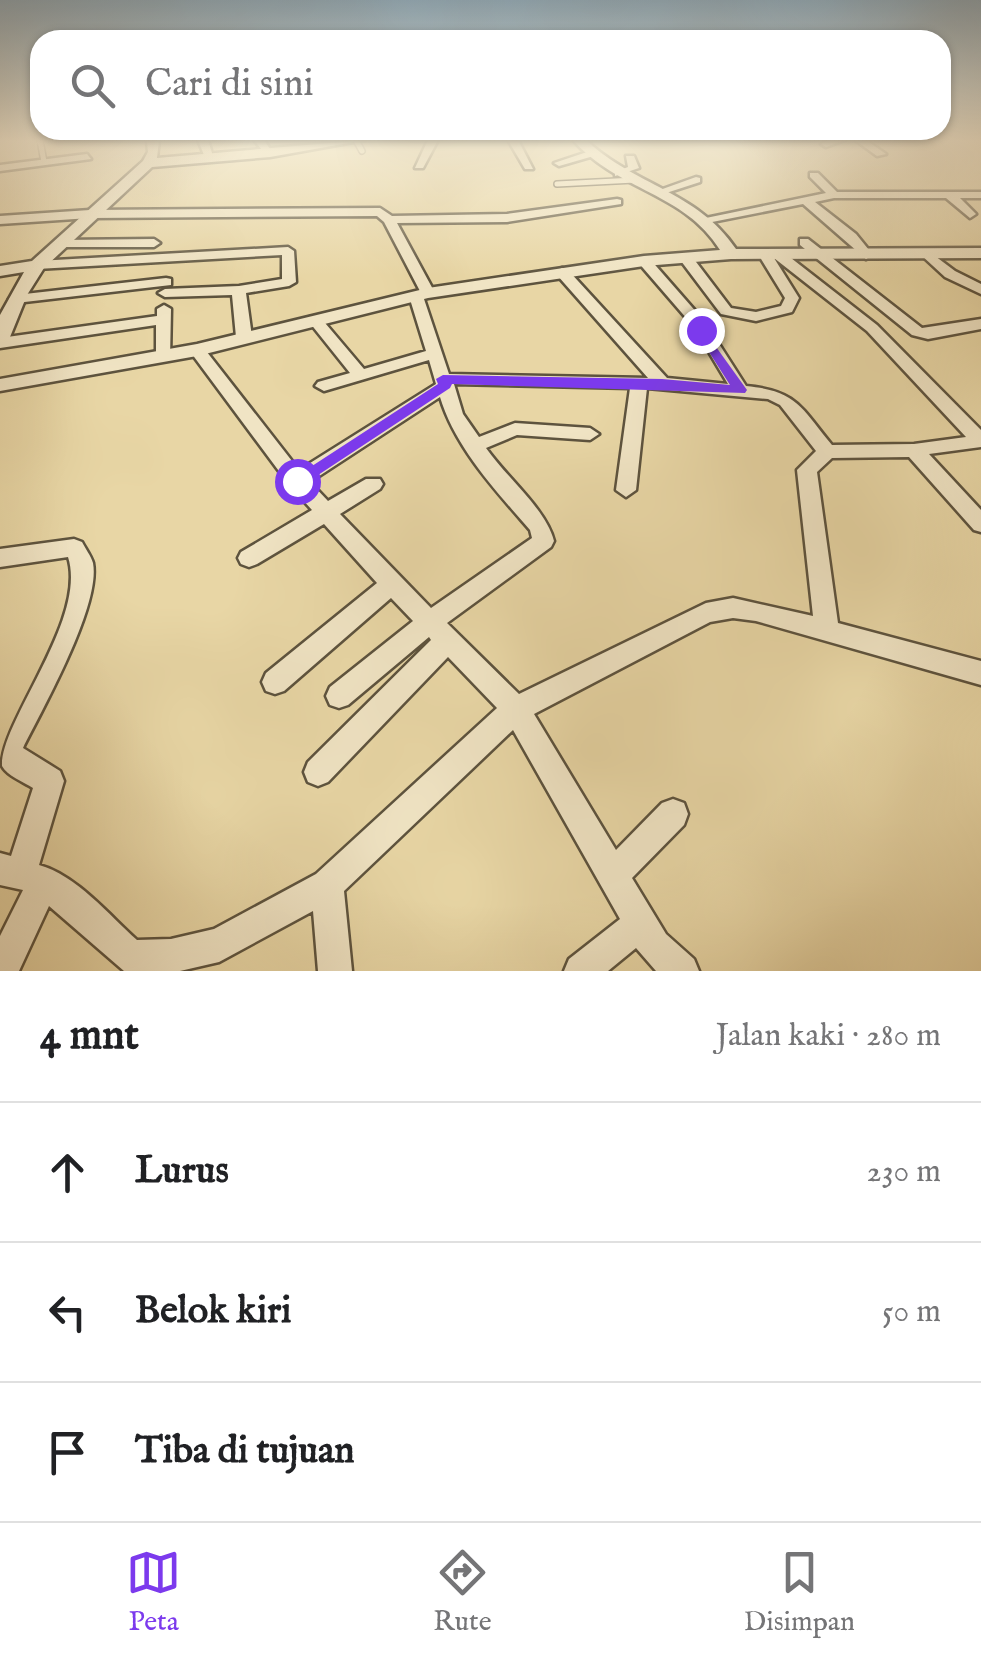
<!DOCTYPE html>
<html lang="id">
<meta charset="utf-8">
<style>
:root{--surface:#fff;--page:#f6f6f6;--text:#202124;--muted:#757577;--line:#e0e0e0;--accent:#7c3aed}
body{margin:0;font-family:"IM FELL English",serif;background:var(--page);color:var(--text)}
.stop{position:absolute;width:30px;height:30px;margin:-22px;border:8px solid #7c3aed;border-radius:50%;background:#fff}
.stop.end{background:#7c3aed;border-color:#fff;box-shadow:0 2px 10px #0008}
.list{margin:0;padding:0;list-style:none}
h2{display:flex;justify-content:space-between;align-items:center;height:130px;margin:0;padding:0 40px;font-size:42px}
h2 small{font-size:32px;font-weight:400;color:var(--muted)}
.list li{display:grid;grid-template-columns:65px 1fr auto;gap:30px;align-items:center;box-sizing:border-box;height:140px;padding:0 40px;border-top:2px solid var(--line)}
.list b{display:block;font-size:38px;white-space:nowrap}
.list em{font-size:32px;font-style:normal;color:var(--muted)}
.icon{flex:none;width:55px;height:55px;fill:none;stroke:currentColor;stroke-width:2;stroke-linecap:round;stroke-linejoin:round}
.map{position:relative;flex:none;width:981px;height:971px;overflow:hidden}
.search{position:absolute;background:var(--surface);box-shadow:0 2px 8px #0004;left:30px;right:30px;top:30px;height:110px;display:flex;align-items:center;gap:25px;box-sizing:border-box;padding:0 35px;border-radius:30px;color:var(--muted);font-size:38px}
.sheet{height:550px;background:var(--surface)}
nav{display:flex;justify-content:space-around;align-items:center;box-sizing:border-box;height:140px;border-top:2px solid var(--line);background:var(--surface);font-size:28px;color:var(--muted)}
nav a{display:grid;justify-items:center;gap:5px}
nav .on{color:var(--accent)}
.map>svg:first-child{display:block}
</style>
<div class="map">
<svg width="981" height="971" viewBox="0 0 981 971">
<rect width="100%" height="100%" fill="#e8d6a5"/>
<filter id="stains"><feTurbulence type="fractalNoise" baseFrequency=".002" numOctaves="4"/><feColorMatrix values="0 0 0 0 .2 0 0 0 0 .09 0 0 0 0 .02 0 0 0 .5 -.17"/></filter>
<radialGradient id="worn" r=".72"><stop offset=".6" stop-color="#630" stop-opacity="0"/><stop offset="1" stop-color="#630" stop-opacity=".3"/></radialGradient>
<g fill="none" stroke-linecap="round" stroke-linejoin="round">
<defs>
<g id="service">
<polyline points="40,140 44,162"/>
<polyline points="356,140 362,151"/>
<polyline points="557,184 635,180"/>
</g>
<g id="minor">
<polygon points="198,140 208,140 214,160 206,160"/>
<polygon points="254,140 264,140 274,155 266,155"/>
<polygon points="428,140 438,140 423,168 415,168"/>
<polygon points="508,140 518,140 533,169 525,169"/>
<polygon points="830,140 845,140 826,147 821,144"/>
<polygon points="855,140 866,140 886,154 877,156"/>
<polygon points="593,150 597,155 559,166 554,163"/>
<polygon points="87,154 91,159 0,171 0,165"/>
<polygon points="626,156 634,156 639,168 615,176 615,172 628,167"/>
<polygon points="810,173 818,173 837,192 981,192 981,198 960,198 976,214 970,218 946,198 834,198 815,202 856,234 873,255 866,259 803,204 707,223 701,219 826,193 810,177"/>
<polygon points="696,177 700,178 700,182 663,194 657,191"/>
<path d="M617,199L621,200V204L507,222L397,223L435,293L423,296L449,374L648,378L557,275L555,272L562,268L567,269L667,378L728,384L694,327L637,261L644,257L649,258L705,322L746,386C798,391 801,408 832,445L914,444L966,437L867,331L774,258L799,298L792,312L756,321L721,314L678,257L690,254L731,308L756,312L781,306L785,298L758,254L765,250L771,253L782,251L877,325L981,430V447L929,454L981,510V532L974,530L909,457L832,458L817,472L838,623L981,661V685L756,621L733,618L710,622L534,714L616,850L662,803L673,799L684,803L688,814L684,825L632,878L666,934L694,959L699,971H656L636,948L608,971H564L569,959L620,919L513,730L344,891L352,971H318L313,911L219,962L180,971H124L49,906L19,971H0V936L23,890L0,885V853L11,856L33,788C24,782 7,776 2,766C0,722 88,619 68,557L0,567V549L74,539L82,542C85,548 91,556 93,563C101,605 43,708 23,748L60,771L64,781L39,865C76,875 109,915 137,940L171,939L214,929L316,874L497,708L448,657L328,782L318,786L308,782L304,772L308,762L431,640L429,637L348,705L339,708L330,705L326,696L330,687L413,621L391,598L284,691L275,694L266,691L262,682L266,673L377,583L324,524L257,564L249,567L241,564L238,558L241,552L312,510L290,486L189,350L191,347H203L299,470L436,384L429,360L324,391L315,386L318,382L350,373L310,323V317H320L364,369L426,351L409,296L421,293L384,222L377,216L90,218L0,224V216L90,210L380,208L392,216L507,214ZM454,384L630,388L616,490L626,497L636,490L647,388L768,399L780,405L816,451L797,470L813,616L733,598L706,603L519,694L447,623L551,547L554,541C546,509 506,477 486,448L517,435L590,440L599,434L590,428L515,423L479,437L463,414ZM440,397C455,447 495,490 530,530L532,538L431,608L340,514L380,489L383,484L380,479H366L328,501L310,482Z"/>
<polygon points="800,239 808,239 922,328 981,319 981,329 928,339 912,335 800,245"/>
<polygon points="62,240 154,239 160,243 154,247 57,247 57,241"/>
<polygon points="288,247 294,251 296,282 289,286 246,293 252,337 244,342 236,337 232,295 165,297 158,293 165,289 239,286 282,279 282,255 37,269 30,265 37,261"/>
<polygon points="927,250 955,271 981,284 981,294 945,277 920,254"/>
<polygon points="166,278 171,279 171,285 16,303 9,299 16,295"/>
<polygon points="164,305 171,309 170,359 164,361 156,356 156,325 0,348 0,338 157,316 157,309"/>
</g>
<g id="tertiary">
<polygon points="147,140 159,140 157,158 365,140 270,157 152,167 44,268 27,295 10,337 0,343 0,315 24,272 0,276 0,266 32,261 143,161 148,152"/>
<path d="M573,140H586C635,186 697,191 736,249L981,248V258L731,259L644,266L428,298L197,356L0,391V379L197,344L428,288L644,256L720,250C684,192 619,192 573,140Z"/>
</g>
</defs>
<use href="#service" stroke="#5d533e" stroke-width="8"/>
<use href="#minor" stroke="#5d533e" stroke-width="5"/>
<use href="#tertiary" stroke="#5d533e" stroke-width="5"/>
<use href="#service" stroke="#f0e4c4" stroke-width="5"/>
<use href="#minor" fill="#f0e4c4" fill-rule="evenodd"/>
<use href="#tertiary" fill="#f0e4c4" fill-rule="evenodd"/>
</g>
<linearGradient id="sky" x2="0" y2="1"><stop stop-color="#8faaba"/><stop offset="0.51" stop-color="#f5edd6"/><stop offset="1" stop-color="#f5edd6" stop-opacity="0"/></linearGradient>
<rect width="981" height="276" fill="url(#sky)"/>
<polygon fill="#7c3aed" points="701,326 747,390 745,393 452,384 450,388 303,485 291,485 289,481 438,384 436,379 443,375 662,379 730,385 695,330"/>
<rect width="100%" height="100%" filter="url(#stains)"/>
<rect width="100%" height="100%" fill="url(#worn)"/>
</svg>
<div class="stop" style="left:297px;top:481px"></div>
<div class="stop end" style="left:701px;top:330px"></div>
<div class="search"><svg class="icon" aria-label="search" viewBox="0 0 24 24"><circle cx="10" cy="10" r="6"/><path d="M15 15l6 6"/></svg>Cari di sini</div>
</div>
<section class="sheet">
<h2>4 mnt<small>Jalan kaki · 280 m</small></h2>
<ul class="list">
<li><svg class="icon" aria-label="ahead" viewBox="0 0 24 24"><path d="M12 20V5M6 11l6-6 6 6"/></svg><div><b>Lurus</b></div><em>230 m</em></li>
<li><svg class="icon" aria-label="left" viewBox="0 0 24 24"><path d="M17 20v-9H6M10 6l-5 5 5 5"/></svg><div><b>Belok kiri</b></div><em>50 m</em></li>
<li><svg class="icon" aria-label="arrive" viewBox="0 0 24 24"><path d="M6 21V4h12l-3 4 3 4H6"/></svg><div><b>Tiba di tujuan</b></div></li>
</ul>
</section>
<nav>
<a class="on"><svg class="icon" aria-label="map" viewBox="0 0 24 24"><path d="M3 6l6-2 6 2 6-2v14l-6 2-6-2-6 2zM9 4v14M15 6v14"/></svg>Peta</a>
<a><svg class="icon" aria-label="directions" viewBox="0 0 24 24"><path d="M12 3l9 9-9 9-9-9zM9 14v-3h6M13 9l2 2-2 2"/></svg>Rute</a>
<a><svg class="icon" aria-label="saved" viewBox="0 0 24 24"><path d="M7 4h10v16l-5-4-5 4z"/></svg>Disimpan</a>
</nav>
